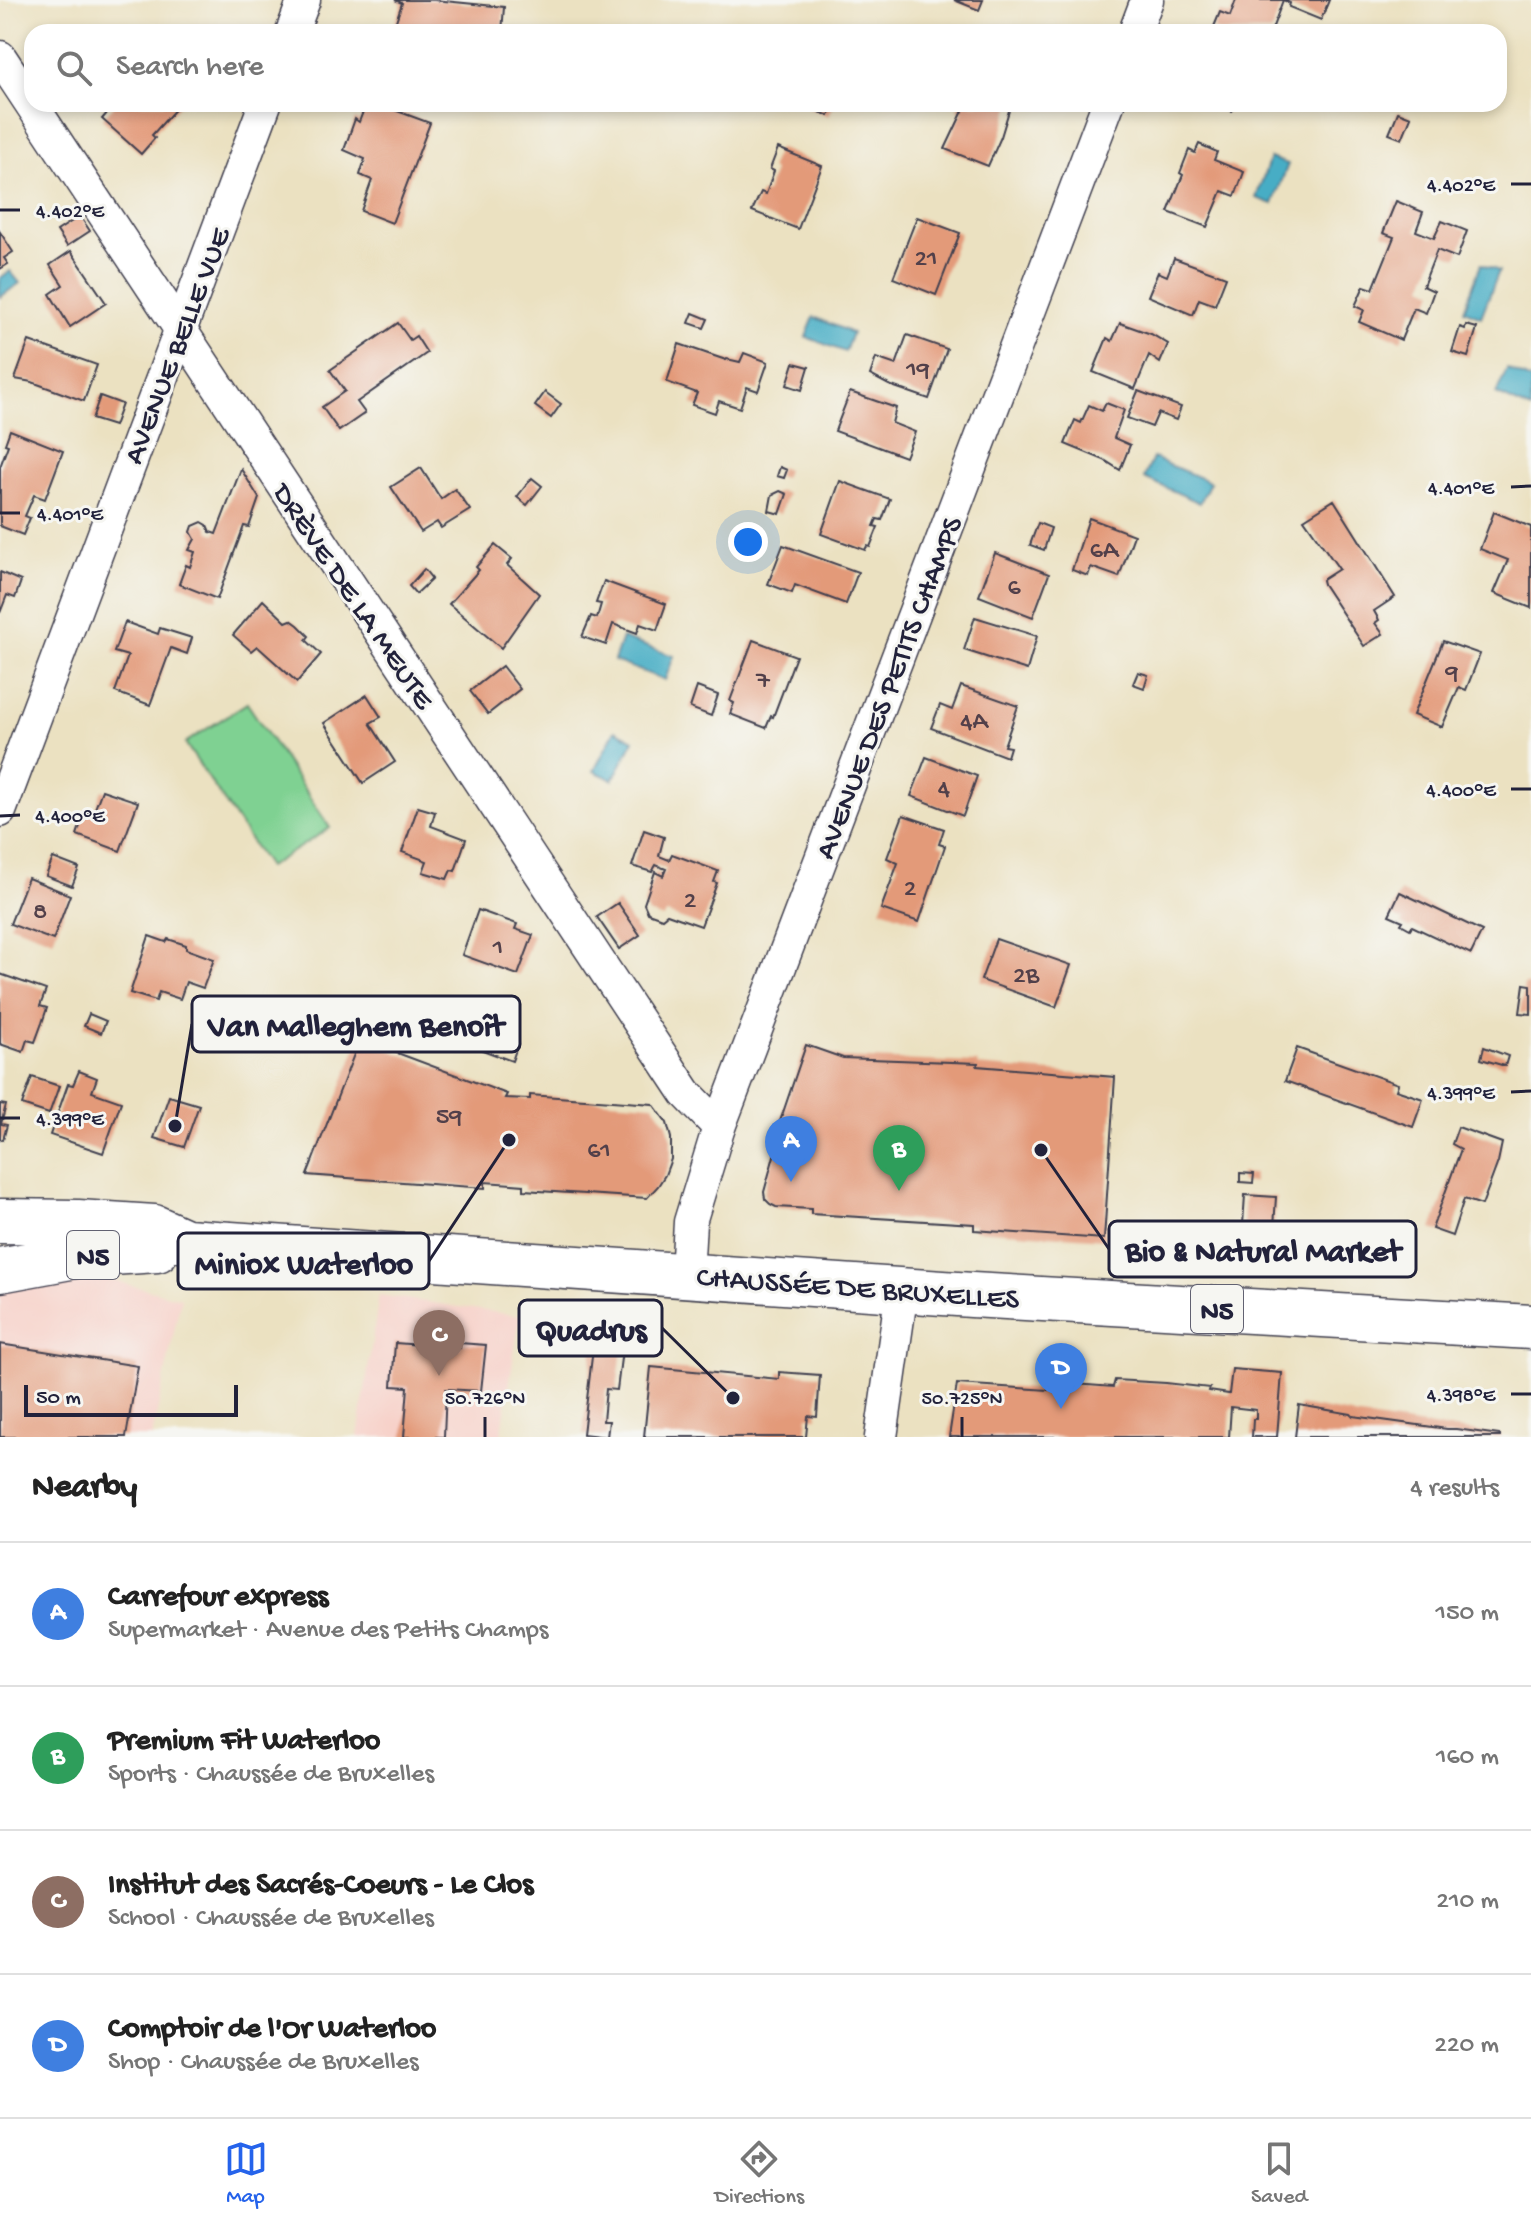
<!DOCTYPE html>
<meta charset="utf-8">
<style>
:root{--surface:#fff;--page:#f2f2f2;--text:#222;--muted:#767676;--line:#e0e0e0;--accent:#2563eb}
body{margin:0;font-family:"Gochi Hand",sans-serif;background:var(--page);color:var(--text)}
.scale{position:absolute;left:24px;bottom:20px;width:214px;box-sizing:border-box;padding-left:8px;border:4px solid #22223b;border-top:0;font-size:22px;line-height:28px;white-space:nowrap;color:#22223b;-webkit-text-stroke:6px #f6f6f2;paint-order:stroke}
.you{position:absolute;left:748px;top:542px;width:28px;height:28px;margin:-20px;border:6px solid #fff;border-radius:50%;background:#1a73e8;box-shadow:0 0 0 12px #1a73e833}
.badge{display:grid;place-items:center;width:52px;height:52px;border-radius:50%;background:var(--accent);color:#fff;font-size:26px;font-weight:700}
.pin{position:absolute;translate:-50% -66px;filter:drop-shadow(0 2px 4px #0008)}
.pin::after{content:'';position:absolute;top:42px;width:28px;height:24px;background:inherit;clip-path:polygon(0 0,100% 0,50% 100%)}
.list{margin:0;padding:0;list-style:none}
h2{display:flex;justify-content:space-between;align-items:center;height:104px;margin:0;padding:0 32px;font-size:34px}
h2 small{font-size:26px;font-weight:400;color:var(--muted)}
.list li{display:grid;grid-template-columns:52px 1fr auto;gap:24px;align-items:center;box-sizing:border-box;height:144px;padding:0 32px;border-top:2px solid var(--line)}
.list b{display:block;font-size:30px;white-space:nowrap}
.list p{margin:0;font-size:26px;white-space:nowrap;color:var(--muted)}
.list em{font-size:26px;font-style:normal;color:var(--muted)}
.icon{flex:none;width:44px;height:44px;fill:none;stroke:currentColor;stroke-width:2;stroke-linecap:round;stroke-linejoin:round}
.map{position:relative;flex:none;width:1531px;height:1437px;overflow:hidden}
.search{position:absolute;background:var(--surface);box-shadow:0 4px 12px #0003;left:24px;right:24px;top:24px;height:88px;display:flex;align-items:center;gap:20px;box-sizing:border-box;padding:0 28px;border-radius:24px;color:var(--muted);font-size:30px}
.sheet{height:680px;background:var(--surface)}
nav{display:flex;justify-content:space-around;align-items:center;box-sizing:border-box;height:112px;border-top:2px solid var(--line);background:var(--surface);font-size:22px;color:var(--muted)}
nav a{display:grid;justify-items:center;gap:4px}
nav .on{color:var(--accent)}
.map>svg:first-child{display:block}
</style>
<div class="map">
<svg width="1531" height="1437" viewBox="0 0 1531 1437">
<rect width="100%" height="100%" fill="#f6f6f2"/>
<filter id="ink" filterUnits="userSpaceOnUse"><feTurbulence type="fractalNoise" baseFrequency=".0125" numOctaves="2"/><feDisplacementMap in="SourceGraphic" scale="16" xChannelSelector="R" yChannelSelector="G"/><feConvolveMatrix kernelMatrix="1 2 1 2 8 2 1 2 1" color-interpolation-filters="sRGB"/></filter>
<filter id="wash" filterUnits="userSpaceOnUse"><feTurbulence type="fractalNoise" baseFrequency=".006" numOctaves="4" result="noise"/><feDisplacementMap in="SourceGraphic" scale="32" xChannelSelector="R" yChannelSelector="G"/><feGaussianBlur stdDeviation="1.8" result="paint"/><feColorMatrix in="noise" values="0 0 0 0 0 0 0 0 0 0 0 0 0 0 0 0 0 1.4 0 .05"/><feComposite in="paint" operator="in"/></filter>
<g filter="url(#wash)">
<rect width="100%" height="100%" fill="#ebe1c1"/>
<g fill="#f7d1c9">
<polygon points="59,1267 181,1298 152,1437 0,1437 0,1281"/>
<polygon points="379,1295 520,1316 501,1437 358,1437"/>
</g>
<polygon fill="#7fd192" stroke="#507a66" stroke-width="2" points="247,703 330,828 268,867 185,743"/>
<g fill="#46adc5" stroke="#346880" stroke-width="2">
<polygon points="1270,158 1288,164 1273,204 1256,198"/>
<polygon points="1481,264 1499,271 1481,317 1464,310"/>
<polygon points="10,271 20,283 0,297 0,278"/>
<polygon points="814,317 852,333 845,352 806,337"/>
<polygon points="1507,369 1531,380 1531,410 1496,394"/>
<polygon points="1153,458 1210,482 1200,503 1144,478"/>
<polygon points="622,638 674,656 665,680 614,661"/>
<polygon points="615,730 634,740 613,780 594,771"/>
</g>
<g id="blocks">
<g fill="#e39a79">
<polygon points="395,0 434,0 504,7 502,32 404,32 400,30 401,27 395,24 402,3"/>
<polygon points="954,0 983,0 979,10"/>
<polygon points="1236,0 1329,0 1321,20 1289,7 1290,3 1283,0 1271,32 1221,32 1213,29 1220,12 1230,16"/>
<polygon points="115,104 180,104 152,135 155,138 141,154 102,119"/>
<polygon points="366,104 373,104 389,110 389,108 430,123 392,223 361,211 372,180 360,175 365,159 344,150 355,119 359,122"/>
<polygon points="801,104 834,104 829,116"/>
<polygon points="959,104 1011,104 1001,137 988,166 945,149 963,111 957,109"/>
<polygon points="1214,104 1235,104 1232,111"/>
<polygon points="1398,112 1411,117 1402,139 1389,134"/>
<polygon points="1199,144 1217,152 1214,160 1244,172 1235,196 1222,191 1207,227 1168,212 1183,175 1180,173 1189,150 1195,153"/>
<polygon points="778,148 822,166 798,229 752,211 761,192 766,194 774,171 770,169"/>
<polygon points="1396,201 1423,212 1416,231 1434,238 1442,221 1467,231 1457,258 1437,250 1423,286 1434,291 1426,313 1414,308 1401,340 1359,322 1364,310 1355,306 1364,286 1373,289 1394,237 1383,233"/>
<polygon points="80,216 90,231 67,246 57,231"/>
<polygon points="917,217 960,233 936,295 893,278"/>
<polygon points="0,232 13,252 4,258 8,264 0,269"/>
<polygon points="71,251 106,303 70,327 50,294 63,285 50,265"/>
<polygon points="1174,258 1226,277 1215,305 1199,299 1193,315 1148,296 1158,272 1167,276"/>
<polygon points="693,313 708,319 704,328 689,323"/>
<polygon points="398,323 410,340 416,336 427,353 357,402 365,413 339,431 322,407 345,391 330,370"/>
<polygon points="1120,323 1151,334 1168,344 1160,363 1149,355 1135,389 1093,372 1107,338 1112,341"/>
<polygon points="1466,325 1477,328 1468,357 1452,352 1460,327 1465,329"/>
<polygon points="907,335 947,349 929,399 889,385 870,375 876,358 896,365"/>
<polygon points="29,341 97,365 84,401 32,382 15,379"/>
<polygon points="679,344 726,360 727,359 740,362 744,353 768,362 758,391 747,387 740,408 719,401 715,413 692,405 697,393 667,382"/>
<polygon points="794,363 809,367 802,390 787,385"/>
<polygon points="1138,391 1181,407 1176,420 1158,413 1152,427 1127,418"/>
<polygon points="545,392 561,404 551,418 535,406"/>
<polygon points="850,392 896,408 892,423 915,432 905,457 835,431"/>
<polygon points="100,396 122,404 114,426 92,419"/>
<polygon points="1106,403 1124,410 1114,438 1130,445 1120,470 1104,460 1065,444 1075,420 1081,423 1089,405 1102,411"/>
<polygon points="10,430 63,451 45,499 34,495 25,516 30,518 23,535 0,526 0,467 8,445 5,444"/>
<polygon points="780,467 787,470 784,478 777,476"/>
<polygon points="421,468 441,499 455,489 470,510 441,528 437,522 421,532 391,487"/>
<polygon points="241,469 259,498 249,527 244,526 217,599 179,584 186,565 190,567 195,552 189,550 195,539 191,532 193,526 202,522 207,525 210,532 216,534"/>
<polygon points="532,478 542,486 527,505 517,497"/>
<polygon points="840,481 890,499 882,520 877,519 874,526 878,527 870,547 867,546 865,550 821,534"/>
<polygon points="780,491 787,494 780,514 769,511 772,495"/>
<polygon points="1334,500 1395,597 1374,611 1379,620 1375,623 1383,634 1364,646 1323,584 1322,580 1339,569 1304,519"/>
<polygon points="1494,512 1531,527 1531,608 1494,593 1508,560 1480,549"/>
<polygon points="1089,518 1134,535 1119,577 1091,567 1088,576 1072,570"/>
<polygon points="1038,523 1051,528 1044,550 1030,545"/>
<polygon points="495,545 512,559 507,565 539,594 501,648 449,604 479,570 476,567"/>
<polygon points="783,545 858,572 846,604 795,585 792,593 768,584"/>
<polygon points="995,553 1049,574 1033,617 979,596"/>
<polygon points="424,569 432,579 416,594 409,586"/>
<polygon points="0,572 21,581 15,598 7,595 0,613"/>
<polygon points="604,581 666,604 657,630 640,624 637,633 613,624 606,645 582,637 591,616 597,618 601,604 596,603"/>
<polygon points="263,600 286,622 291,620 298,625 309,636 306,640 321,654 297,682 257,646 251,651 233,635"/>
<polygon points="975,617 1037,636 1027,670 964,650"/>
<polygon points="125,622 158,634 160,628 192,638 187,654 171,648 150,705 115,692 128,656 114,652"/>
<polygon points="753,640 796,656 773,717 771,716 766,728 730,714 734,703 730,701"/>
<polygon points="1443,641 1480,654 1466,690 1459,687 1442,727 1413,715"/>
<polygon points="502,666 520,689 488,714 470,691"/>
<polygon points="1138,672 1148,675 1144,688 1133,684"/>
<polygon points="961,686 1018,706 1004,746 1010,747 1007,757 931,728 940,705 952,710"/>
<polygon points="697,687 718,695 711,716 690,708"/>
<polygon points="367,695 381,717 370,723 395,762 363,783 324,723"/>
<polygon points="926,757 977,776 963,816 911,796"/>
<polygon points="102,790 138,802 120,851 77,835 85,811 93,814"/>
<polygon points="418,807 435,812 431,826 466,839 455,871 451,870 447,879 423,872 427,861 402,852"/>
<polygon points="903,815 944,829 939,844 945,846 919,922 881,909 898,863 887,858"/>
<polygon points="644,830 664,837 659,856 669,860 672,854 718,871 714,882 717,883 701,926 667,914 662,918 648,913 644,904 655,872 663,876 666,869 656,865 652,872 632,866"/>
<polygon points="53,858 79,868 72,886 46,876"/>
<polygon points="28,878 70,895 53,940 10,924"/>
<polygon points="1400,892 1482,931 1471,954 1412,926 1410,929 1401,924 1403,921 1389,915"/>
<polygon points="618,903 640,935 619,949 597,917"/>
<polygon points="478,910 517,924 515,929 533,935 518,975 462,955"/>
<polygon points="149,936 166,942 168,939 186,945 186,949 214,959 203,988 186,982 180,999 159,992 156,1001 130,993"/>
<polygon points="996,939 1071,965 1056,1007 981,980"/>
<polygon points="0,974 46,990 40,1006 47,1008 42,1023 35,1042 27,1040 23,1052 0,1044"/>
<polygon points="1524,984 1531,985 1531,1014 1520,1013"/>
<polygon points="89,1014 106,1021 101,1033 84,1026"/>
<polygon points="487,1034 518,1044 512,1061 482,1050"/>
<polygon points="360,1039 507,1094 505,1098 530,1099 530,1095 653,1104 667,1123 671,1138 671,1159 665,1175 658,1186 647,1198 524,1190 524,1185 485,1182 485,1188 307,1175"/>
<polygon points="806,1045 843,1058 978,1063 977,1066 1115,1077 1104,1239 974,1230 974,1224 811,1214 811,1209 776,1207 770,1204 765,1199 764,1192 777,1145 775,1145 774,1139"/>
<polygon points="1484,1047 1508,1056 1505,1066 1481,1059"/>
<polygon points="1297,1048 1398,1084 1396,1090 1423,1099 1413,1127 1285,1081"/>
<polygon points="79,1071 97,1078 92,1092 121,1102 103,1153 50,1135 68,1084 73,1085"/>
<polygon points="32,1077 59,1086 49,1114 22,1105"/>
<polygon points="169,1096 199,1105 184,1147 154,1138"/>
<polygon points="0,1104 6,1105 1,1124 7,1125 3,1140 0,1139"/>
<polygon points="1458,1127 1502,1143 1498,1162 1482,1205 1464,1199 1452,1236 1432,1229 1461,1149 1452,1144"/>
<polygon points="1240,1173 1254,1174 1253,1183 1240,1182"/>
<polygon points="1245,1195 1276,1197 1272,1256 1241,1254"/>
<polygon points="395,1343 460,1348 460,1343 486,1345 481,1391 446,1389 444,1437 404,1437 408,1387 392,1386"/>
<polygon points="0,1344 138,1366 126,1437 0,1437"/>
<polygon points="593,1348 622,1350 617,1390 606,1389 603,1421 609,1421 607,1437 583,1434"/>
<polygon points="651,1367 779,1379 779,1372 820,1375 817,1417 808,1416 806,1437 644,1437"/>
<polygon points="1232,1369 1282,1373 1277,1437 1252,1437 1253,1419 1256,1419 1256,1410 1231,1407 1229,1437 949,1437 957,1384 1048,1390 1049,1382 1113,1387 1115,1380 1166,1383 1210,1388 1209,1391 1229,1394"/>
<polygon points="1299,1405 1351,1414 1353,1416 1447,1429 1456,1429 1500,1435 1500,1437 1295,1437"/>
</g>
</g>
</g>
<g filter="url(#ink)">
<use href="#blocks" fill-opacity="0" stroke="#403f4f" stroke-width="2"/>
<g fill="none" stroke-linecap="round" stroke-linejoin="round">
<defs>
<g id="street">
<polyline points="292,32 304,0"/>
<polyline points="1135,32 1147,0"/>
<polyline points="0,57 686,1093 719,1127"/>
<polyline points="0,811 265,104"/>
<polyline points="687,1275 690,1222 719,1127 1108,104"/>
<polyline points="881,1437 902,1290"/>
</g>
<g id="primary">
<polyline points="0,1221 78,1222 154,1227 185,1241 201,1242 972,1295 1531,1327"/>
<polyline points="0,1270 81,1255 157,1250"/>
</g>
</defs>
<use href="#street" stroke="#403f4f" stroke-width="35"/>
<use href="#primary" stroke="#403f4f" stroke-width="47"/>
<use href="#street" stroke="#fff" stroke-width="32"/>
<use href="#primary" stroke="#fff" stroke-width="44"/>
</g>
</g>
<path fill="none" stroke="#22223b" stroke-width="3" d="M1511,184H1531M0,210H20M1511,487L1531,486M0,513H20M1511,789H1531M0,816L20,815M1511,1092L1531,1091M0,1118H20M1511,1394H1531M485,1417V1437M962,1417V1437"/>
<g text-anchor="middle" stroke-width="6" stroke-linejoin="round" paint-order="stroke">
<g font-size="26" fill="#52404a">
<text x="926" y="265">21</text>
<text x="918" y="376">19</text>
<text x="1104" y="557">6A</text>
<text x="1014" y="594">6</text>
<text x="1452" y="679">9</text>
<text x="763" y="687">7</text>
<text x="974" y="728">4A</text>
<text x="944" y="795">4</text>
<text x="910" y="895">2</text>
<text x="690" y="907">2</text>
<text x="40" y="918">8</text>
<text x="498" y="954">1</text>
<text x="1026" y="982">2B</text>
<text x="449" y="1123">59</text>
<text x="599" y="1157">61</text>
</g>
<g fill="#f6f6f2" stroke="#626272" stroke-width="2">
<rect x="67" y="1231" width="52" height="48" rx="6"/>
<rect x="1191" y="1285" width="52" height="48" rx="6"/>
</g>
<g font-size="28" font-weight="bold" fill="#22223b">
<text x="93" y="1265">N5</text>
<text x="1217" y="1319">N5</text>
</g>
<g font-size="30" fill="#22223b" stroke="#f6f6f2">
<text transform="translate(175 345) rotate(-69)" y="10">AVENUE BELLE VUE</text>
<text transform="translate(355 595) rotate(56)" y="10">DRÈVE DE LA MEUTE</text>
<text transform="translate(887 687) rotate(-69)" y="10">AVENUE DES PETITS CHAMPS</text>
<text transform="translate(858 1286) rotate(4)" y="10">CHAUSSÉE DE BRUXELLES</text>
</g>
</g>
<g font-size="20" text-anchor="middle" fill="#22223b" stroke="#f6f6f2" stroke-width="6" stroke-linejoin="round" paint-order="stroke">
<text x="1461" y="191">4.402°E</text>
<text x="70" y="217">4.402°E</text>
<text x="1461" y="494">4.401°E</text>
<text x="70" y="520">4.401°E</text>
<text x="1461" y="796">4.400°E</text>
<text x="70" y="822">4.400°E</text>
<text x="1461" y="1099">4.399°E</text>
<text x="70" y="1125">4.399°E</text>
<text x="1461" y="1401">4.398°E</text>
<text x="485" y="1404">50.726°N</text>
<text x="962" y="1404">50.725°N</text>
</g>
<path fill="none" stroke="#22223b" stroke-width="3" d="M175 1126L192 1024M1041 1150L1109 1249M509 1140L429 1261M733 1398L662 1328"/>
<g fill="#22223b" stroke="#f6f6f2" stroke-width="3">
<circle cx="175" cy="1126" r="8"/>
<circle cx="1041" cy="1150" r="8"/>
<circle cx="509" cy="1140" r="8"/>
<circle cx="733" cy="1398" r="8"/>
</g>
<g fill="#f6f6f2" stroke="#22223b" stroke-width="3">
<rect x="192" y="996" width="328" height="56" rx="8"/>
<rect x="1109" y="1221" width="307" height="56" rx="8"/>
<rect x="178" y="1233" width="251" height="56" rx="8"/>
<rect x="519" y="1300" width="143" height="56" rx="8"/>
</g>
<g font-size="32" text-anchor="middle" font-weight="bold" fill="#22223b">
<text x="356" y="1035">Van Malleghem Benoît</text>
<text x="1263" y="1260">Bio &amp; Natural Market</text>
<text x="304" y="1273">Miniox Waterloo</text>
<text x="591" y="1339">Quadrus</text>
</g>
</svg>
<div class="scale">50 m</div>
<div class="you"></div>
<div class="pin badge" style="left:791px;top:1182px;background:#3f7fe0">A</div>
<div class="pin badge" style="left:899px;top:1191px;background:#2e9e5b">B</div>
<div class="pin badge" style="left:439px;top:1376px;background:#8d6e63">C</div>
<div class="pin badge" style="left:1061px;top:1409px;background:#3f7fe0">D</div>
<div class="search"><svg class="icon" aria-label="search" viewBox="0 0 24 24"><circle cx="10" cy="10" r="6"/><path d="M15 15l6 6"/></svg>Search here</div>
</div>
<section class="sheet">
<h2>Nearby<small>4 results</small></h2>
<ul class="list">
<li><span class="badge" style="background:#3f7fe0">A</span><div><b>Carrefour express</b><p>Supermarket · Avenue des Petits Champs</p></div><em>150 m</em></li>
<li><span class="badge" style="background:#2e9e5b">B</span><div><b>Premium Fit Waterloo</b><p>Sports · Chaussée de Bruxelles</p></div><em>160 m</em></li>
<li><span class="badge" style="background:#8d6e63">C</span><div><b>Institut des Sacrés-Coeurs - Le Clos</b><p>School · Chaussée de Bruxelles</p></div><em>210 m</em></li>
<li><span class="badge" style="background:#3f7fe0">D</span><div><b>Comptoir de l'Or Waterloo</b><p>Shop · Chaussée de Bruxelles</p></div><em>220 m</em></li>
</ul>
</section>
<nav>
<a class="on"><svg class="icon" aria-label="map" viewBox="0 0 24 24"><path d="M3 6l6-2 6 2 6-2v14l-6 2-6-2-6 2zM9 4v14M15 6v14"/></svg>Map</a>
<a><svg class="icon" aria-label="directions" viewBox="0 0 24 24"><path d="M12 3l9 9-9 9-9-9zM9 14v-3h6M13 9l2 2-2 2"/></svg>Directions</a>
<a><svg class="icon" aria-label="saved" viewBox="0 0 24 24"><path d="M7 4h10v16l-5-4-5 4z"/></svg>Saved</a>
</nav>
